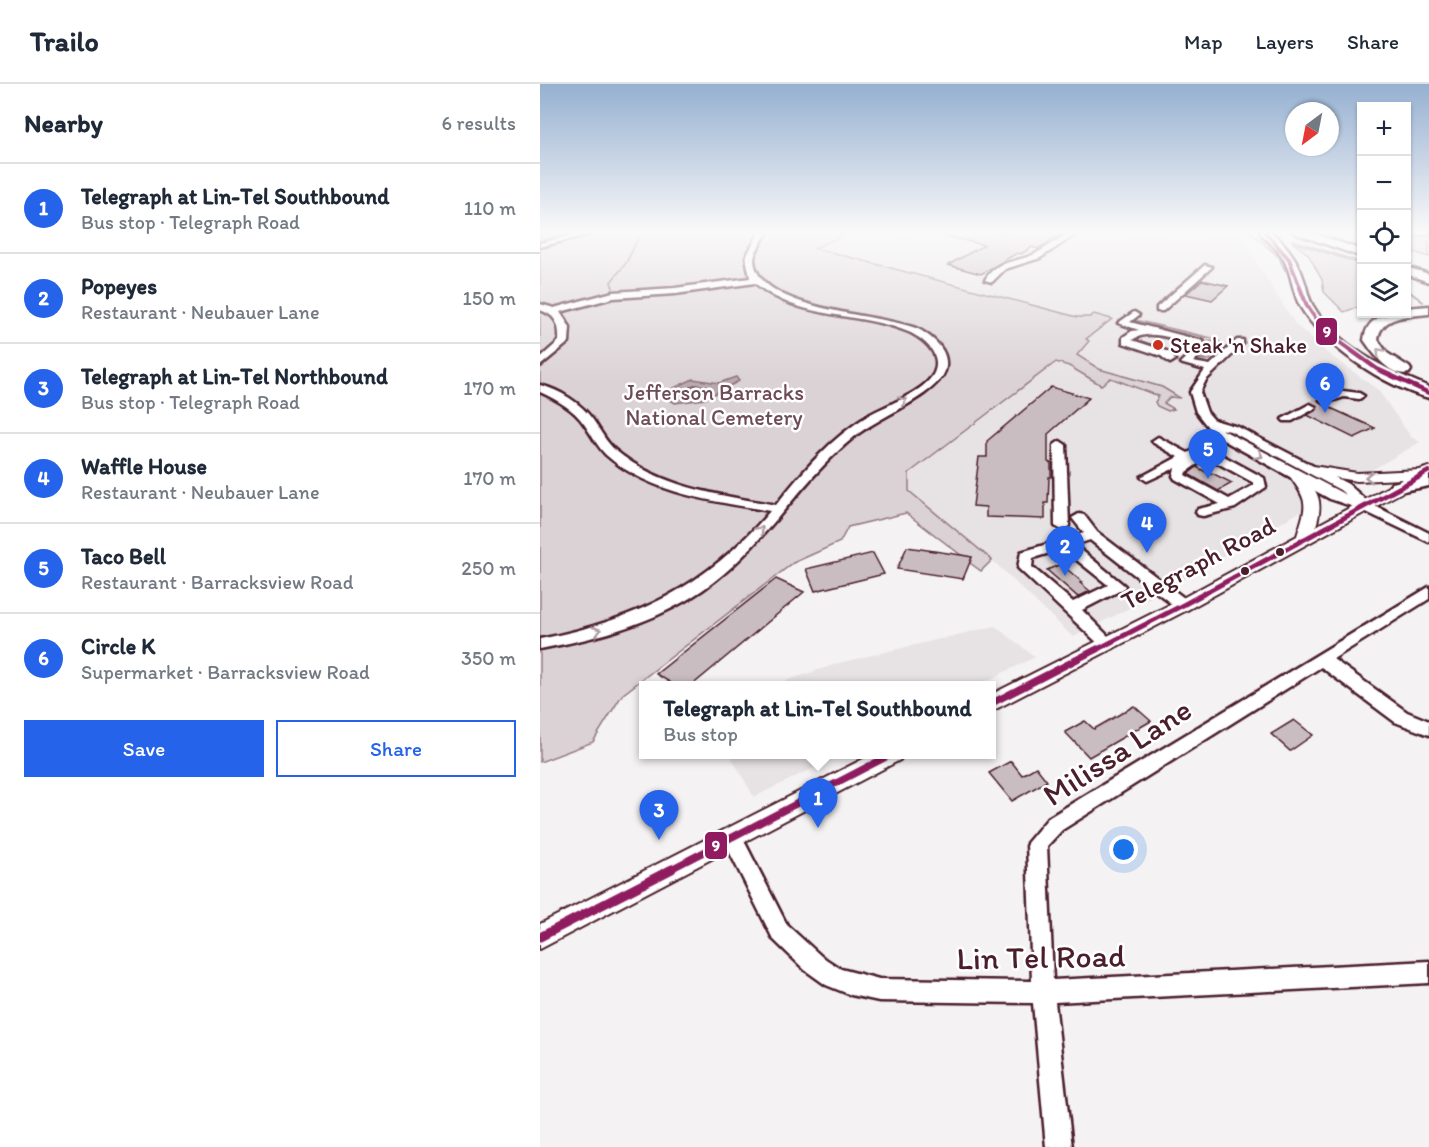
<!DOCTYPE html>
<meta charset="utf-8">
<style>
:root{--surface:#fff;--page:#f6f6f7;--text:#1f2937;--muted:#747a83;--line:#e0e1e3;--accent:#2563eb}
body{margin:0;font-family:Itim,sans-serif;background:var(--page);color:var(--text)}
.controls{position:absolute;right:18px;top:18px;display:grid;overflow:hidden;border-radius:0px;box-shadow:0 2px 4px #0004}
.controls button{width:54px;height:54px;display:grid;place-items:center;padding:0;border:0;border-bottom:2px solid var(--line);background:var(--surface);color:var(--text);font:30px sans-serif}
.compass{position:absolute;left:745px;top:18px;width:54px;height:54px;border-radius:50%;background:var(--surface);box-shadow:0 2px 4px #0004;rotate:212deg}
.you{position:absolute;left:584px;top:766px;width:21px;height:21px;margin:-15px;border:4px solid #fff;border-radius:50%;background:#1a73e8;box-shadow:0 0 0 9px #1a73e833}
.badge{display:grid;place-items:center;width:39px;height:39px;border-radius:50%;background:var(--accent);color:#fff;font-size:20px;font-weight:700}
.pin{position:absolute;translate:-50% -50px;filter:drop-shadow(0 2px 3px #0008)}
.pin::after{content:'';position:absolute;top:32px;width:21px;height:18px;background:inherit;clip-path:polygon(0 0,100% 0,50% 100%)}
.popup{position:absolute;left:99px;top:597px;width:357px;height:78px;box-sizing:border-box;display:grid;place-content:center;border-radius:0px;background:var(--surface);filter:drop-shadow(0 2px 4px #0005);font-size:20px;white-space:nowrap;color:var(--muted)}
.popup b{font-size:22px;color:var(--text)}
.popup::after{content:'';position:absolute;left:50%;top:100%;margin-left:-12px;border:12px solid transparent;border-top-color:var(--surface)}
.list{margin:0;padding:0;list-style:none}
h2{display:flex;justify-content:space-between;align-items:center;height:78px;margin:0;padding:0 24px;font-size:26px}
h2 small{font-size:20px;font-weight:400;color:var(--muted)}
.list li{display:grid;grid-template-columns:39px 1fr auto;gap:18px;align-items:center;box-sizing:border-box;height:90px;padding:0 24px;border-top:2px solid var(--line)}
.list b{display:block;font-size:22px;white-space:nowrap}
.list p{margin:0;font-size:20px;white-space:nowrap;color:var(--muted)}
.list em{font-size:20px;font-style:normal;color:var(--muted)}
.actions{display:flex;gap:12px;padding:18px 24px}
.actions a{flex:1;padding:14px 0;border:2px solid var(--accent);border-radius:0px;text-align:center;font-size:21px;color:var(--accent)}
.actions .main{background:var(--accent);color:#fff}
.icon{flex:none;width:33px;height:33px;fill:none;stroke:currentColor;stroke-width:2;stroke-linecap:round;stroke-linejoin:round}
.map{position:relative;flex:none;width:889px;height:1063px;overflow:hidden}
header{display:flex;align-items:center;gap:36px;box-sizing:border-box;height:84px;padding:0 30px;background:var(--surface);border-bottom:2px solid var(--line)}
header strong{font-size:28px}
nav{display:flex;gap:33px;margin-inline-start:auto;font-size:21px}
main{display:flex}
aside{flex:1;background:var(--surface)}
.map>svg:first-child{display:block}
</style>
<header>
<strong>Trailo</strong>
<nav><a>Map</a><a>Layers</a><a>Share</a></nav>
</header>
<main>
<aside>
<h2>Nearby<small>6 results</small></h2>
<ul class="list">
<li><span class="badge">1</span><div><b>Telegraph at Lin-Tel Southbound</b><p>Bus stop · Telegraph Road</p></div><em>110 m</em></li>
<li><span class="badge">2</span><div><b>Popeyes</b><p>Restaurant · Neubauer Lane</p></div><em>150 m</em></li>
<li><span class="badge">3</span><div><b>Telegraph at Lin-Tel Northbound</b><p>Bus stop · Telegraph Road</p></div><em>170 m</em></li>
<li><span class="badge">4</span><div><b>Waffle House</b><p>Restaurant · Neubauer Lane</p></div><em>170 m</em></li>
<li><span class="badge">5</span><div><b>Taco Bell</b><p>Restaurant · Barracksview Road</p></div><em>250 m</em></li>
<li><span class="badge">6</span><div><b>Circle K</b><p>Supermarket · Barracksview Road</p></div><em>350 m</em></li>
</ul>
<div class="actions"><a class="main">Save</a><a>Share</a></div>
</aside>
<div class="map">
<svg width="889" height="1063" viewBox="0 0 889 1063">
<rect width="100%" height="100%" fill="#f4f2f2"/>
<filter id="ink" filterUnits="userSpaceOnUse"><feTurbulence type="fractalNoise" baseFrequency=".0167" numOctaves="2"/><feDisplacementMap in="SourceGraphic" scale="12" xChannelSelector="R" yChannelSelector="G"/><feConvolveMatrix kernelMatrix="1 2 1 2 8 2 1 2 1" color-interpolation-filters="sRGB"/></filter>
<g filter="url(#ink)">
<g fill="#e7e2e3">
<polygon points="313,147 693,147 700,152 755,240 786,268 838,306 871,353 880,358 632,502 533,553 452,476 358,398 546,256 274,164"/>
<polygon points="455,542 495,573 438,601 234,601 299,579"/>
<polygon points="190,671 300,671 214,713"/>
</g>
<g fill="#dbd2d5" stroke="#927880" stroke-width="1.5">
<polygon points="0,147 313,147 275,164 537,233 550,233 554,230 572,235 546,255 549,257 537,271 559,285 622,303 640,314 630,313 624,319 634,325 628,327 617,322 615,318 619,312 571,294 561,301 529,282 516,278 369,389 369,407 452,476 441,487 430,479 432,473 421,471 366,429 308,443 300,458 253,479 82,611 53,658 0,678"/>
<polygon points="867,152 889,157 889,173 867,166"/>
<polygon points="752,158 821,180 821,222 804,228 784,208 782,196 768,170"/>
<polygon points="595,236 672,254 680,258 682,262 670,276 657,276 657,274 665,275 677,264 669,262 676,259 672,257 664,258 666,254 600,237 593,239"/>
</g>
<polygon fill="#baa9ae" stroke="#8d727a" stroke-width="1.5" points="196,293 199,297 165,315 135,319 127,314 134,309 134,304 153,295 179,299"/>
<g fill="none" stroke-linecap="round" stroke-linejoin="round">
<polygon stroke="#77565f" stroke-width="1.5" points="154,301 166,302 168,306 143,311 143,307"/>
<g stroke="#8d727a" stroke-width="2">
<polyline points="710,147 739,173 745,186"/>
<polyline points="752,156 822,179"/>
<polyline points="73,204 71,198 86,179 102,147"/>
<polyline points="870,208 883,218"/>
</g>
</g>
<g fill="#cabdc1" stroke="#4a1f2b" stroke-width="1.5">
<polygon points="403,147 504,147 521,150 498,165 492,163 481,170 477,169 441,190 408,181 444,161 402,151"/>
<polygon points="662,196 688,202 672,216 646,210"/>
<polygon points="511,303 549,314 508,350 508,378 511,379 511,393 509,393 508,419 505,419 505,435 446,433 446,423 433,422 439,373 447,373 447,357"/>
<polygon points="778,316 784,321 835,344 814,354 767,331 778,325 777,321 772,319"/>
<polygon points="657,383 669,390 672,389 692,399 678,407 648,390"/>
<polygon points="367,463 421,471 432,473 423,495 357,485"/>
<polygon points="333,469 344,490 275,507 266,485"/>
<polygon points="521,480 542,498 540,499 550,507 538,513 507,486"/>
<polygon points="236,495 264,508 151,602 136,602 116,590"/>
<polygon points="594,622 611,637 549,673 525,648 545,637 554,645"/>
<polygon points="754,636 773,651 750,667 731,650"/>
<polygon points="471,677 482,691 496,683 507,697 472,717 449,689"/>
</g>
<g fill="none" stroke-linecap="round" stroke-linejoin="round">
<polyline stroke="#d2c8ca" stroke-width="11" stroke-dasharray="11 5" stroke-linecap="butt" points="770,323 785,316"/>
<defs>
<g id="minor">
<polygon points="49,147 61,147 0,163 0,159"/>
<path d="M220,147H228C224,155 214,167 214,176C217,228 340,229 378,245C393,253 411,268 405,287C396,312 336,334 314,353C254,402 218,474 150,514C104,542 52,555 0,565V555C96,536 166,503 230,427C174,417 110,410 66,371C57,362 51,350 44,340C34,325 17,316 0,308V301C20,306 41,319 53,336C60,346 66,358 75,366C120,404 180,411 236,421C263,387 291,354 329,331C346,321 385,308 394,289C402,271 386,257 371,249C321,227 258,237 215,199L135,210L73,214L20,228L30,243L29,258L0,282V274L19,257C20,241 16,231 0,226V220L14,224L73,208L135,204L210,194L206,173Z"/>
<path d="M532,147H541L500,174L465,185L452,198L445,196C456,176 476,179 495,170C508,163 520,154 532,147Z"/>
<polygon points="665,181 672,183 623,227 617,227 617,223"/>
<path d="M594,228L599,231L590,238L663,257L665,266L653,278L670,281L697,256H703V260L666,296L660,308L667,328L674,336L698,343L808,400L829,419L889,449V458L820,425L790,415L674,351L656,328L650,308L665,286L640,279L655,265V261C636,256 609,244 592,256L629,268L635,276L630,279L621,272L583,259V253L592,247L599,246L578,239ZM681,345L690,347L800,406L806,411Z"/>
<polygon points="803,307 819,309 824,312 819,315 804,313 785,319 780,316"/>
<polygon points="770,320 776,323 774,325 752,337 744,337 742,335"/>
<path d="M618,353L648,369L659,363H667L724,394L726,403L695,424L663,432L658,431L656,428L658,425L680,420L635,395L633,392L635,384L607,397L601,393L638,373L614,359L612,357ZM663,371L714,399V401L689,415L645,391L646,388L659,379L653,375Z"/>
<polygon points="520,357 526,361 529,442 522,446 515,442 514,361"/>
<path d="M539,430L544,431L557,448L648,517L650,521L648,525H638L550,456L535,461L585,502L583,505L542,526L576,560L573,564H563L478,484L481,468L544,449L532,434ZM523,465L568,501L533,518L492,483L493,474Z"/>
<polygon points="889,503 889,515 793,575 867,628 889,637 889,651 855,638 781,583 522,746 507,762 513,896 889,877 889,899 515,918 532,1063 506,1063 493,919 339,917 311,911 286,901 265,886 233,855 182,753 185,747 192,745 199,747 247,841 281,872 301,885 339,895 492,897 487,759 508,734"/>
</g>
<g id="major">
<path d="M773,382L817,389L880,386L889,383V393L649,525L452,627V610L637,517L757,452C767,419 769,419 749,391L751,388H761C778,408 784,416 776,442L863,395L817,397L768,389L766,386L768,383Z"/>
<polygon points="333,670 363,670 360,676 0,865 0,840"/>
</g>
<g id="highway">
<path d="M719,147H730C746,160 758,176 764,196C767,204 768,214 773,222C798,264 846,285 889,303V314C844,302 783,262 760,222C752,207 752,189 743,174C737,163 725,156 719,147Z"/>
<polygon points="753,147 767,147 822,166 822,173 754,149"/>
<polygon points="868,147 889,147 889,151 873,150"/>
<polygon points="866,183 889,190 889,198 866,190"/>
<path d="M889,222V230C870,232 840,231 838,256L847,269L869,283L871,286L869,289C850,294 833,269 824,256C827,232 846,230 866,230V224Z"/>
<polygon points="889,392 889,402 858,408 852,407 849,403 852,399"/>
</g>
</defs>
<use href="#minor" stroke="#4a1f2b" stroke-width="5"/>
<use href="#major" stroke="#4a1f2b" stroke-width="4"/>
<use href="#highway" stroke="#4a1f2b" stroke-width="5"/>
<use href="#minor" fill="#fff" fill-rule="evenodd"/>
<use href="#major" fill="#fff" fill-rule="evenodd"/>
<use href="#highway" fill="#fff" fill-rule="evenodd"/>
<defs>
<polyline id="bus-1-far4" points="724,147 749,175 767,222 778,238 795,256"/>
<g id="bus-1-far3">
<polyline points="794,254 837,285 889,309"/>
<polyline points="878,393 889,387"/>
</g>
<polyline id="bus-1-far2" points="554,567 643,521 881,392"/>
<g id="bus-1-far1">
<polyline points="452,619 557,565"/>
<polyline points="129,786 352,670"/>
</g>
<polyline id="bus-1" points="0,853 132,785"/>
</defs>
<use href="#bus-1-far4" stroke="#fff" stroke-width="6"/>
<use href="#bus-1-far3" stroke="#fff" stroke-width="8"/>
<use href="#bus-1-far2" stroke="#fff" stroke-width="10"/>
<use href="#bus-1-far1" stroke="#fff" stroke-width="11"/>
<use href="#bus-1" stroke="#fff" stroke-width="14"/>
<use href="#bus-1-far4" stroke="#901b61" stroke-width="4"/>
<use href="#bus-1-far3" stroke="#901b61" stroke-width="4.5"/>
<use href="#bus-1-far2" stroke="#901b61" stroke-width="5"/>
<use href="#bus-1-far1" stroke="#901b61" stroke-width="7"/>
<use href="#bus-1" stroke="#901b61" stroke-width="9"/>
</g>
<defs><path id="oneway-chevron" d="M-2-3.5L2.5 0L-2 3.5" fill="none" stroke-width="1.6" stroke-linecap="round" stroke-linejoin="round" transform="scale(1.5)"/></defs>
<g stroke="#ae9aa0">
<use href="#oneway-chevron" transform="translate(840 268) rotate(-133)"/>
<use href="#oneway-chevron" transform="translate(363 317) rotate(-27)"/>
<use href="#oneway-chevron" transform="translate(719 371) rotate(28)"/>
<use href="#oneway-chevron" transform="translate(829 393) rotate(179)"/>
<use href="#oneway-chevron" transform="translate(220 446) rotate(-49)"/>
<use href="#oneway-chevron" transform="translate(57 547) rotate(-17)"/>
</g>
</g>
<linearGradient id="sky" x2="0" y2="1"><stop stop-color="#95b0d1"/><stop offset="0.5" stop-color="#faf9f9"/><stop offset="1" stop-color="#faf9f9" stop-opacity="0"/></linearGradient>
<rect width="889" height="296" fill="url(#sky)"/>
<circle fill="#c8321e" stroke="#fff" stroke-width="2" cx="618" cy="261" r="6"/>
<g fill="#4a1f2b" stroke="#fff" stroke-width="2">
<circle cx="740" cy="468" r="5"/>
<circle cx="705" cy="487" r="5"/>
</g>
<g text-anchor="middle" stroke-width="5" stroke-linejoin="round" paint-order="stroke">
<g font-size="22" fill="#4a1f2b" stroke="#fff" text-anchor="start">
<text x="630" y="269">Steak 'n Shake</text>
</g>
<g font-size="22" fill="#6e4c56" stroke="#fff">
<text x="174" y="316">Jefferson Barracks<tspan x="174" dy="25">National Cemetery</tspan></text>
</g>
<g font-size="26" fill="#4a1f2b" stroke="#fff">
<text transform="translate(658 479) rotate(-28)" y="9">Telegraph Road</text>
</g>
<g font-size="32" fill="#4a1f2b" stroke="#fff">
<text transform="translate(577 668) rotate(-33)" y="11">Milissa Lane</text>
<text transform="translate(501 873) rotate(-1)" y="11">Lin Tel Road</text>
</g>
</g>
<g stroke="#fff" stroke-width="2">
<rect x="775" y="233" width="23" height="29" rx="6" fill="#901b61"/>
<rect x="164" y="747" width="24" height="29" rx="6" fill="#901b61"/>
</g>
<g font-size="16" text-anchor="middle" font-weight="bold" fill="#fff">
<text x="787" y="253">9</text>
<text x="176" y="767">9</text>
</g>
</svg>
<div class="controls">
<button>+</button>
<button>−</button>
<button><svg class="icon" aria-label="locate" viewBox="0 0 24 24"><circle cx="12" cy="12" r="6"/><path d="M12 2v4M12 18v4M2 12h4M18 12h4"/></svg></button>
<button><svg class="icon" aria-label="layers" viewBox="0 0 24 24"><path d="M12 4l9 5-9 5-9-5zM3 14l9 5 9-5"/></svg></button>
</div>
<svg class="compass" viewBox="-18 -18 36 36"><path d="M0-13l5 13h-10z" fill="#e53935"/><path d="M0 13l5-13h-10z" fill="#747a83"/></svg>
<div class="you"></div>
<div class="pin badge" style="left:278px;top:744px">1</div>
<div class="popup"><b>Telegraph at Lin-Tel Southbound</b>Bus stop</div>
<div class="pin badge" style="left:525px;top:492px">2</div>
<div class="pin badge" style="left:119px;top:756px">3</div>
<div class="pin badge" style="left:607px;top:469px">4</div>
<div class="pin badge" style="left:668px;top:395px">5</div>
<div class="pin badge" style="left:785px;top:329px">6</div>
</div>
</main>
